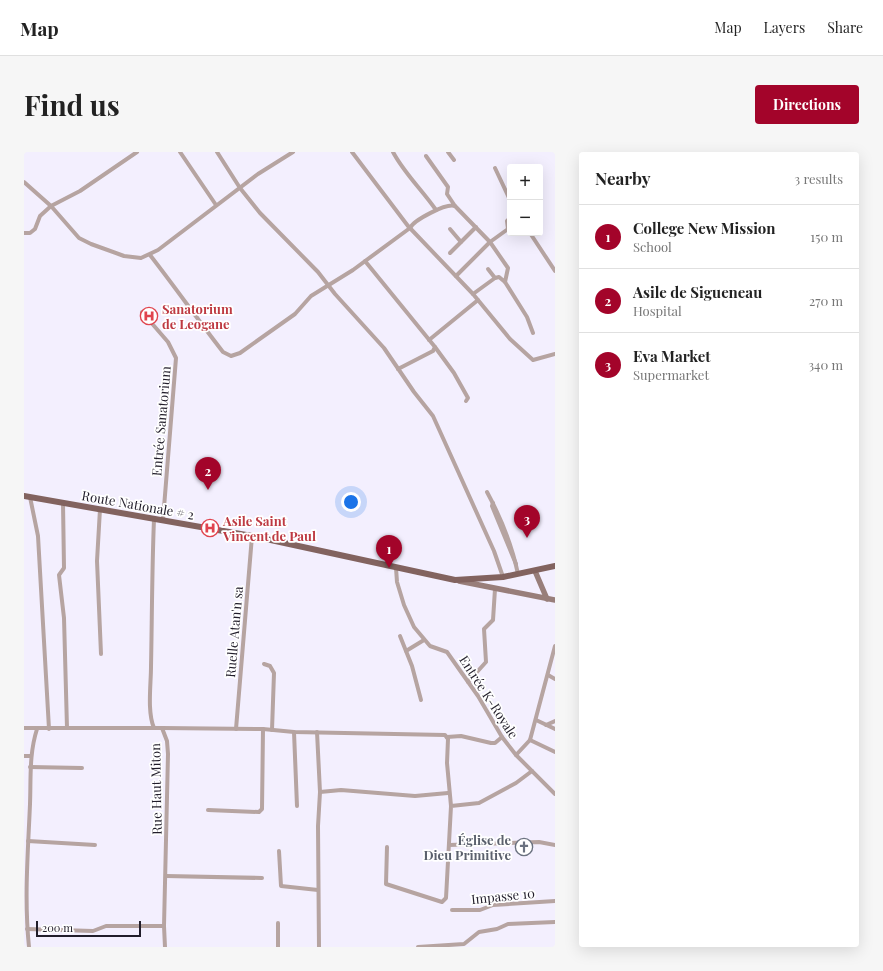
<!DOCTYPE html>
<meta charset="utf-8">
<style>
:root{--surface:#fff;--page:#f6f6f6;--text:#222;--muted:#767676;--line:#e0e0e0;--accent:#a3042a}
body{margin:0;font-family:"Playfair Display",serif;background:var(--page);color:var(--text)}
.controls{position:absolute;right:12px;top:12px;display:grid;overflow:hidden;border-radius:4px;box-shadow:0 4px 16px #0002}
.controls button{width:36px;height:36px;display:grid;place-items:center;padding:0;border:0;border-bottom:1px solid var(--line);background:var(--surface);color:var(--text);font:20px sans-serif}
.scale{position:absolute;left:12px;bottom:10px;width:105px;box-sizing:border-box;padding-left:4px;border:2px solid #211d2a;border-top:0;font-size:11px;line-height:14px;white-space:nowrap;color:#211d2a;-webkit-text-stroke:3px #fff;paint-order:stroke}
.you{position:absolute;left:327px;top:350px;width:14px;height:14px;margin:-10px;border:3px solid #fff;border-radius:50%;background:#1a73e8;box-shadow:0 0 0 6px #1a73e833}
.badge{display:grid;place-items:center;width:26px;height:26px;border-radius:50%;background:var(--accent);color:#fff;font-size:13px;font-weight:700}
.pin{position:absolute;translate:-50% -33px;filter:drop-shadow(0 1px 2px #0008)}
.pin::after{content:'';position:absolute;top:21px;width:14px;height:12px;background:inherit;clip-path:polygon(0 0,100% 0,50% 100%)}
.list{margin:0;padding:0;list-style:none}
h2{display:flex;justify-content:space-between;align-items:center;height:52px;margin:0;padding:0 16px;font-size:17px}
h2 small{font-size:13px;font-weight:400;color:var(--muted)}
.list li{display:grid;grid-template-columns:26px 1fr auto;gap:12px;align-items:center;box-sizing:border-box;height:64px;padding:0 16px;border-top:1px solid var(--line)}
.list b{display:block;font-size:15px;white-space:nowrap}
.list p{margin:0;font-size:13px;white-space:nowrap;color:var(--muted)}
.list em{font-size:13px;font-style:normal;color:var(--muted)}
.map{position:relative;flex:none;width:531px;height:795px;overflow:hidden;border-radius:4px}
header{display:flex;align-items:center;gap:24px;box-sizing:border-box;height:56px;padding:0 20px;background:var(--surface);border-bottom:1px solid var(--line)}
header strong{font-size:19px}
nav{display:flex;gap:22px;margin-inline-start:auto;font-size:14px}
.intro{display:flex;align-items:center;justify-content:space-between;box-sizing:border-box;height:96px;padding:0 24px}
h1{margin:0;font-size:28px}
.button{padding:10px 18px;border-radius:4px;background:var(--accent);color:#fff;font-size:14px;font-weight:700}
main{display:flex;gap:24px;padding:0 24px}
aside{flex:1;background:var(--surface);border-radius:4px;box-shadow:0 4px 16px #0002}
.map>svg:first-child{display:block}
</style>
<header>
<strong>Map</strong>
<nav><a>Map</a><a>Layers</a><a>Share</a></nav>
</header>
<div class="intro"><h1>Find us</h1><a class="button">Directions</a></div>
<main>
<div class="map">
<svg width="531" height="795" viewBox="0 0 531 795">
<rect width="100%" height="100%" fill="#f3effe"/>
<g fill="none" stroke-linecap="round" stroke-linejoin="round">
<g stroke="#b6a4a1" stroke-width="4">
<polyline points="156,0 192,53"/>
<polyline points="193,0 216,36 236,61 294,120 311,142 360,196 390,240 409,264 470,399 479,425"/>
<polyline points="328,0 384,74 449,142 486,187 509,208 531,202"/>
<path d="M369,0C380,21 399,39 412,58"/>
<polyline points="424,0 430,8"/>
<polyline points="471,16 486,48"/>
<polyline points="0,30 27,54 55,86 67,92 100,104 117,106 134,98 234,22 269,0"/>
<polyline points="431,54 466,90 432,124"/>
<polyline points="426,77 437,90"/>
<polyline points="0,81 6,81 11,77 16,64 27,54 56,39 113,0"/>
<polyline points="506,81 531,119"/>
<polyline points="426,101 452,75"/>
<path d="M126,103C151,135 174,168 199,200L207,204L216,201L271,162L287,144L329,118L386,76C390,68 422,51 431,54L423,42L424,35L402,4"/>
<polyline points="341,109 411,195 409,199 374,217"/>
<polyline points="471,126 475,125 481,130 484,116 466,90 484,77 483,69 486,66"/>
<polyline points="481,130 503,165 509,181"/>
<polyline points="449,142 471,126 464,117"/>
<polyline points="118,160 144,190 152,206 139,368"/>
<polyline points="405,188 454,148"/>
<polyline points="411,195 430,221 444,246 442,249"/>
<path d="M463,340C477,366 488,393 494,422"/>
<polyline points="6,345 14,384 25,577"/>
<polyline points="39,351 40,416 35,423 40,466 43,576"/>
<polyline points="469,351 468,354 492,412"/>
<polyline points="76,357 73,409 77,502"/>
<path d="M130,367C128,416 128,465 127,515C127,532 123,560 130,576H138L143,589L144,602L140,774L141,795"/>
<polyline points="372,416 373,430 380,453 390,475 406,494 423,500 454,544 478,585 492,603 531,642"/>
<polyline points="376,484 388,514 397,548"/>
<polyline points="382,499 400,488"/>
<polyline points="240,512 246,514 250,521 248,578"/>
<polyline points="524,523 531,527"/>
<polyline points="444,530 462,510 460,477 469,468 471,437"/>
<polyline points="512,568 531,577"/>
<polyline points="522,573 531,569"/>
<polyline points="0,576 130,576"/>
<polyline points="138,576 239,577 270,580 421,583 424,587 423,611 427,654"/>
<polyline points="212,577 228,384"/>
<polyline points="270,580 273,654"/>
<polyline points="293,580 296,640 294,674 295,795"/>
<polyline points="423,585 437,584 467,591 471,591 478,585"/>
<polyline points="506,588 531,600"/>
<polyline points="492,603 506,588 531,494"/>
<polyline points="0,604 6,604"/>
<polyline points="6,615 58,616"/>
<polyline points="296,640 317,638 391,644 424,641"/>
<polyline points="184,658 235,660 238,657 239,577"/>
<polyline points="4,689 71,693"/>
<polyline points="425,693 515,690 531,693"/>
<polyline points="363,695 362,732 418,750 422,746 427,654 455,651 492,631 508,619"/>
<polyline points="255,699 257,734 294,738"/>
<polyline points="142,724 238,726"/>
<polyline points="428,758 456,758 469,753 531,749"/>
<polyline points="254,771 254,795"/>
<polyline points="3,777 69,779 82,774 140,774"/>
<path d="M5,795C0,747 4,700 6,652C7,626 5,602 13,577"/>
<polyline points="394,795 440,792 455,780 473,777 484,772 531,770"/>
</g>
<g stroke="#987e7a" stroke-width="5.5">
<polyline points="511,419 523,447"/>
<polyline points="435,429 531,448"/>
</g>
<polyline stroke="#82635f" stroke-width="6" points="0,344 228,384 431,428 479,425 531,414"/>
</g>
<defs>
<symbol id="hospital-ring" viewBox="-11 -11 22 22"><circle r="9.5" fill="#fff" stroke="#e0444e" stroke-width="1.5"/><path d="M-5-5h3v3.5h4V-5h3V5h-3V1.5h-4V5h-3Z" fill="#e0444e"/></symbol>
<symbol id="church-ring" viewBox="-11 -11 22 22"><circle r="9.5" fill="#fff" stroke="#6b7280" stroke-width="1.5"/><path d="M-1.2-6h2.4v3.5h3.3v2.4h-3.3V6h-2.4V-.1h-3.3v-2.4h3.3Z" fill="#6b7280"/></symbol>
</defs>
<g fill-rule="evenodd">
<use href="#hospital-ring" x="115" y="154" width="20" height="20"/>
<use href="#hospital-ring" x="176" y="366" width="20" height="20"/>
<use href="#church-ring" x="490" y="685" width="20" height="20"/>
</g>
<g text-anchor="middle" stroke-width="3.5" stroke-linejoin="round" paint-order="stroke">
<g font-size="13" font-weight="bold" fill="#be3a42" stroke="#fff" text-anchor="start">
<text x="138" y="162">Sanatorium<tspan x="138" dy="15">de Leogane</tspan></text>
<text x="199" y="374">Asile Saint<tspan x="199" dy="15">Vincent de Paul</tspan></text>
</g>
<g font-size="13" fill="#211d2a" stroke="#fff">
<text transform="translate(137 269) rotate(-85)" y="5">Entrée Sanatorium</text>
<text transform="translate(114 353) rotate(10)" y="5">Route Nationale # 2</text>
<text transform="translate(210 480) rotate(-85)" y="5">Ruelle Atan'n sa</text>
<text transform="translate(465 545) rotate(57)" y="5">Entrée K-Royale</text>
<text transform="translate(132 637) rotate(-91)" y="5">Rue Haut Miton</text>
<text transform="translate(479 744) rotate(-6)" y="5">Impasse 10</text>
</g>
<g font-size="13" font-weight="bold" fill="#5b616d" stroke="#fff" text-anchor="end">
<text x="487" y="693">Église de<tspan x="487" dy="15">Dieu Primitive</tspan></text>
</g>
</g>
</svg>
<div class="controls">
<button>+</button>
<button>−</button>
</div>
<div class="scale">200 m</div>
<div class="you"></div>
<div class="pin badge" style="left:365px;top:416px">1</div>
<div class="pin badge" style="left:184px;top:338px">2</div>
<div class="pin badge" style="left:503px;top:386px">3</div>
</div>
<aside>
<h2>Nearby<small>3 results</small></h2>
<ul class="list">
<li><span class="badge">1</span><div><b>College New Mission</b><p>School</p></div><em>150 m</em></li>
<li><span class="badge">2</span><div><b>Asile de Sigueneau</b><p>Hospital</p></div><em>270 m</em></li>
<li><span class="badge">3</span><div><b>Eva Market</b><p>Supermarket</p></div><em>340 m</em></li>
</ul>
</aside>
</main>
